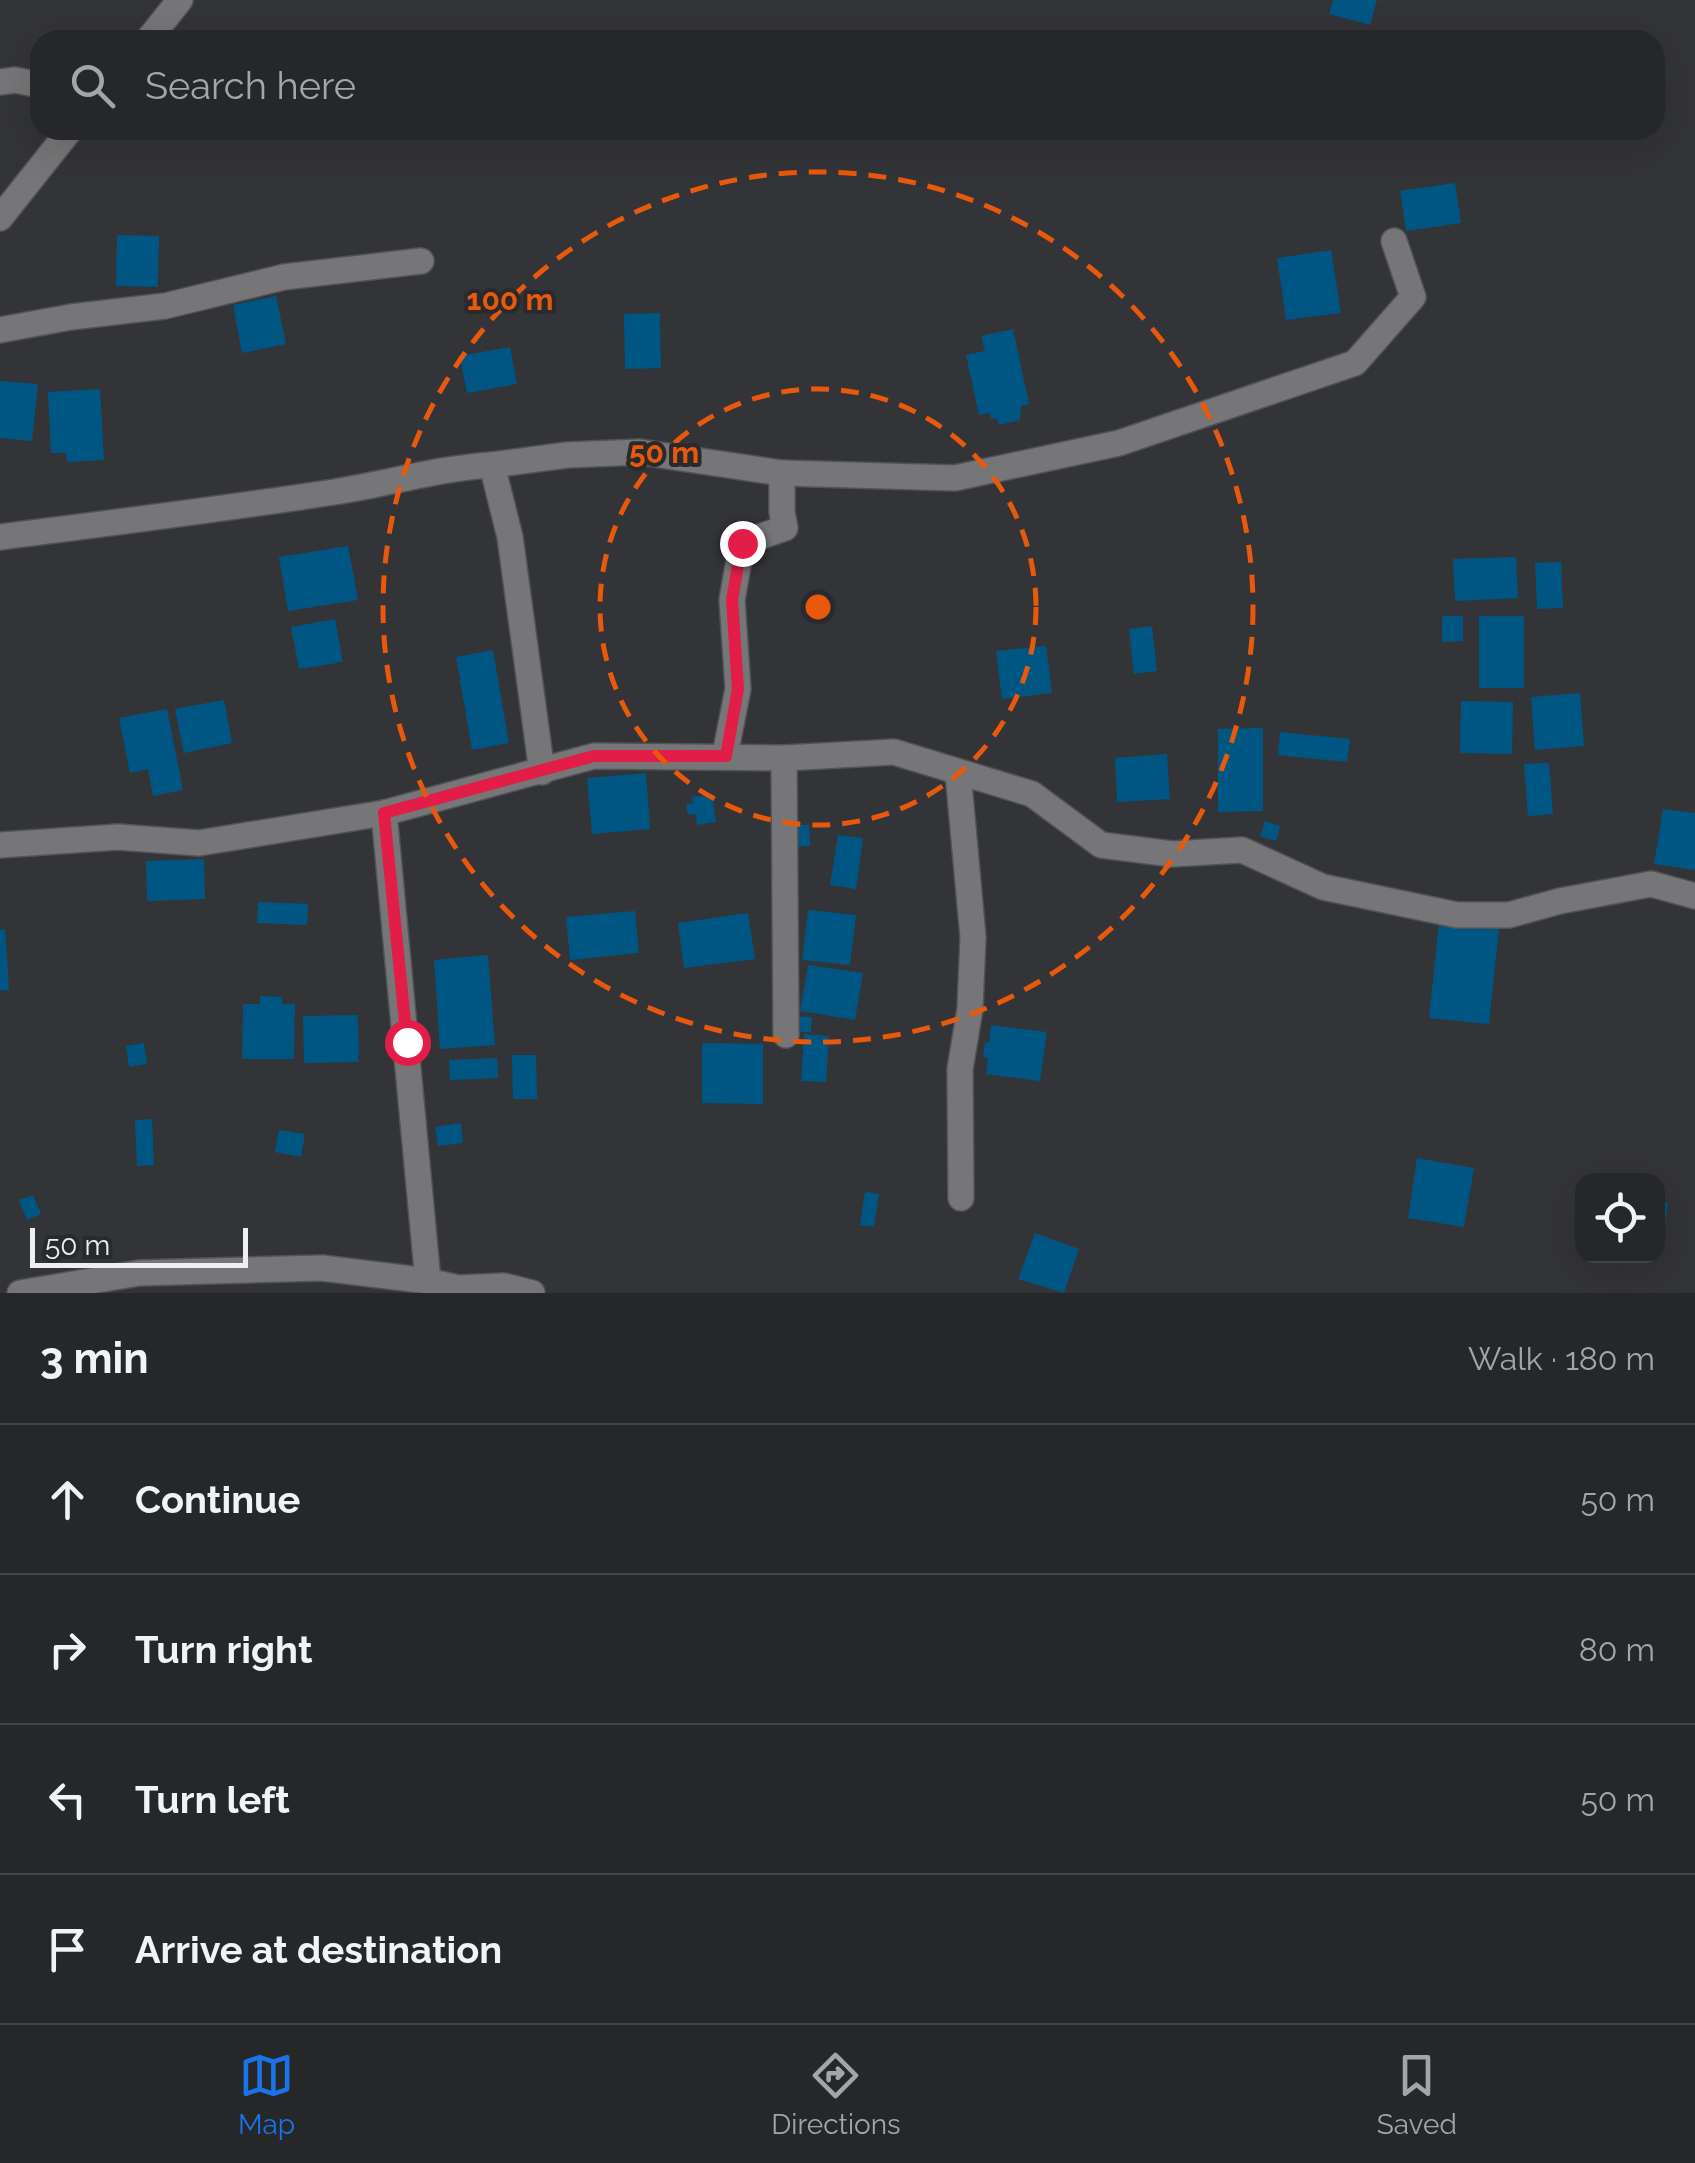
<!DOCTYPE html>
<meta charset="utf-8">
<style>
:root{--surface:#262729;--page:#323335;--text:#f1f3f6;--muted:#a4a5a8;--line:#424446;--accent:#1a73e8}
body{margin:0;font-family:Raleway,sans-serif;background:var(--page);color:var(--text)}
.controls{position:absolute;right:30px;bottom:30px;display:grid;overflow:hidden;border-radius:20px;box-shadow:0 10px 40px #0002}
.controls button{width:90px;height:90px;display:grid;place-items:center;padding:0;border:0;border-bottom:2px solid var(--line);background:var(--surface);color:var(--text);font:50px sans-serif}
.scale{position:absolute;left:30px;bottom:25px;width:218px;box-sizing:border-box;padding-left:10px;border:5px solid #eeeff1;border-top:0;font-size:28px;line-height:35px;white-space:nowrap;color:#eeeff1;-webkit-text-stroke:8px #292a2d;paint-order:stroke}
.stop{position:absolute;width:30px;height:30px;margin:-22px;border:8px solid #e11d48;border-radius:50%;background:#fff}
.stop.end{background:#e11d48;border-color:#fff;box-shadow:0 2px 10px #0008}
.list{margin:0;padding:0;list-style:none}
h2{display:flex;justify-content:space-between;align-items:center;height:130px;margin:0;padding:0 40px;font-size:42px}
h2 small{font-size:32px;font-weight:400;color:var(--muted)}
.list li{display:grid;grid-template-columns:65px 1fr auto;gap:30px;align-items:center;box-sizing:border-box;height:150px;padding:0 40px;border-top:2px solid var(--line)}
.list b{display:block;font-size:38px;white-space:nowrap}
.list em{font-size:32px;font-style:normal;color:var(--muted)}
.icon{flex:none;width:55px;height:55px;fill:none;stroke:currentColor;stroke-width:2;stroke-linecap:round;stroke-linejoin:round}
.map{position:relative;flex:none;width:1695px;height:1293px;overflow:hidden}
.search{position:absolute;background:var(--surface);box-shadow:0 10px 40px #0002;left:30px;right:30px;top:30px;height:110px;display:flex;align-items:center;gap:25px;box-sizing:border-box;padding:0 35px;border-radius:30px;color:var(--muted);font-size:38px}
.sheet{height:730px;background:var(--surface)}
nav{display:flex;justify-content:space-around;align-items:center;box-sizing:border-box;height:140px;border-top:2px solid var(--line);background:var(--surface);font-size:28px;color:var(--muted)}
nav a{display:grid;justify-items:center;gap:5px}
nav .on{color:var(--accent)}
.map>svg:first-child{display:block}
</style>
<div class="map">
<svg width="1695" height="1293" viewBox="0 0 1695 1293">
<rect width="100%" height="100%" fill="#333437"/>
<g fill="#005683">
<polygon points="1333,0 1377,0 1370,25 1329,14"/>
<polygon points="1455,183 1461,223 1406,231 1400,191"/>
<polygon points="117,235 159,236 158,287 116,286"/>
<polygon points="1331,250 1341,313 1286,320 1277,258"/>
<polygon points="276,296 286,344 242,353 233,305"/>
<polygon points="660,313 661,368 625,369 624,314"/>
<polygon points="1013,329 1029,404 1021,406 1020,420 999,425 997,418 991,419 990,413 979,415 966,355 985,351 981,336"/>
<polygon points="510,347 517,384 467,393 460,356"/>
<polygon points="0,381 38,384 32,441 0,438"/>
<polygon points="100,389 104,460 67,462 66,453 51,453 48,392"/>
<polygon points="348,546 358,600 288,611 279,557"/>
<polygon points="1516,557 1518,598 1455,601 1453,559"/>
<polygon points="1561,562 1563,608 1537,609 1535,563"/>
<polygon points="1442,616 1463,616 1463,641 1442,642"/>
<rect x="1479" y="616" width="45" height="72"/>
<polygon points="335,619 343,662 299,669 291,627"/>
<polygon points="1152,626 1157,671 1134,674 1129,629"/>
<polygon points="1046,646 1052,693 1002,699 996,651"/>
<polygon points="493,650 509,743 472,750 456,657"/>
<polygon points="1580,693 1584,746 1535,750 1531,697"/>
<polygon points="224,700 232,743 184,753 175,709"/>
<polygon points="1461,701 1513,702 1512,754 1460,753"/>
<polygon points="167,709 183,790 153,796 148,769 130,773 119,718"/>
<polygon points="1263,728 1263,811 1218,812 1218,729"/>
<polygon points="1280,732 1350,739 1347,762 1278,755"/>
<polygon points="1167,754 1170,799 1117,802 1115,758"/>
<polygon points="1549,763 1553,814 1528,816 1524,764"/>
<polygon points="646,773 650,829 592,834 587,778"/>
<polygon points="712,794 716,822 697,825 696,814 688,815 686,804 693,803 692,797"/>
<polygon points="1663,809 1695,813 1695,870 1654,864"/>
<polygon points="1265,821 1280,826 1276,841 1260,836"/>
<polygon points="785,825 809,825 810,846 785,847"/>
<polygon points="838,835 863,838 856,889 830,885"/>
<polygon points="204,859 205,899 147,901 146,861"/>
<polygon points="258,902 308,904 307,925 257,923"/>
<polygon points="808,910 856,915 850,965 802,960"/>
<polygon points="635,911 639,953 570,960 566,917"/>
<polygon points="748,913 755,959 684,968 678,923"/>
<polygon points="1439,922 1499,928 1489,1024 1429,1018"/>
<polygon points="5,929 9,990 0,991 0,930"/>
<polygon points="488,955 495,1045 440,1049 434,960"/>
<polygon points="808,965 863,973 855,1020 800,1011"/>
<polygon points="260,996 282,997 282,1004 295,1004 294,1059 242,1059 243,1004 260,1004"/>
<polygon points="358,1015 359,1062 304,1063 303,1016"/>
<polygon points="794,1016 812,1017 811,1032 793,1032"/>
<polygon points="991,1025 1047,1032 1040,1081 986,1074 988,1058 983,1057 985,1042 989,1043"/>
<polygon points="804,1034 829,1036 826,1082 801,1081"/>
<polygon points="144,1043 147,1064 129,1067 126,1046"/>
<polygon points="702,1043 763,1044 763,1104 702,1103"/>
<polygon points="512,1055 536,1055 537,1099 513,1099"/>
<polygon points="497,1058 498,1078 450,1080 449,1060"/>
<polygon points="152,1119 154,1165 137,1166 135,1120"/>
<polygon points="461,1123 463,1143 438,1146 435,1127"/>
<polygon points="279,1130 305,1134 301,1157 275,1152"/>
<polygon points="1417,1158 1474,1168 1464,1227 1408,1218"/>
<polygon points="865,1192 879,1194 874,1227 860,1225"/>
<polygon points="33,1195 41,1214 27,1220 19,1200"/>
<polygon points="1658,1201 1668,1203 1660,1257 1658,1257"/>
<polygon points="1035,1233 1079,1249 1064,1293 1018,1279"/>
</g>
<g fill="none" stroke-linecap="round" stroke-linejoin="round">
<defs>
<g id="minor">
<polyline points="148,40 180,0"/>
<polyline points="0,82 15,80 40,85"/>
<polyline points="0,218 70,130"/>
<polyline points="0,330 71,317 165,306 284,277 421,261"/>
<polyline points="492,465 567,455 640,452 782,473 955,478 1119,443 1355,363 1413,297 1394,241"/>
<path d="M0,537C111,523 223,509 334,492C387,484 438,468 492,465L510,537L542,772"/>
<polyline points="725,755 738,689 732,600 742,543 785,528 782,512 782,473"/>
<polyline points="784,758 786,1035"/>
<polyline points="958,773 973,937 970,1009 960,1069 961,1198"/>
<polyline points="384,813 428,1281"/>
<polyline points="0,845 118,837 199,843 384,813 594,756 784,758 894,752 1032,794 1101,845 1172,854 1242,850 1323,887 1457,915 1509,915 1560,901 1651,884 1695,896"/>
<polyline points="20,1293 139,1273 322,1268 428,1281 458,1288 504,1286 532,1293"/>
</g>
</defs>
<use href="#minor" stroke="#515255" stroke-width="28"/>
<use href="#minor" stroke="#767678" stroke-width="25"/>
</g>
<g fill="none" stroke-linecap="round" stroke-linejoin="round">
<polyline stroke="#e11d48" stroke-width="12" points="407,1042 384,813 594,756 726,756 738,689 732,600 742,543"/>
</g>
<g fill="none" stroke="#e8590c" stroke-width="5" stroke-dasharray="18 12">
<circle cx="818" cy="607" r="218"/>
<circle cx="818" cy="607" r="435"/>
</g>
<circle cx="818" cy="607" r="15" fill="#e8590c" stroke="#292a2d" stroke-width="5"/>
<g font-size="30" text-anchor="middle" font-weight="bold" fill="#e8590c" stroke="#292a2d" stroke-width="8" stroke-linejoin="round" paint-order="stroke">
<text x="510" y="310">100 m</text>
<text x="664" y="463">50 m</text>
</g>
</svg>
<div class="controls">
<button><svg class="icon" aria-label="locate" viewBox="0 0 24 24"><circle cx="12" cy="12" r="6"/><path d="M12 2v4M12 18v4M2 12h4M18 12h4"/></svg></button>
</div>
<div class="scale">50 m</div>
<div class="stop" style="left:407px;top:1042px"></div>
<div class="stop end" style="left:742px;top:543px"></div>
<div class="search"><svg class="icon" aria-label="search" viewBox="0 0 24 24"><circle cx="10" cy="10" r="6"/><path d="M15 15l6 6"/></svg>Search here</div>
</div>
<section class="sheet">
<h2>3 min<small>Walk · 180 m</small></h2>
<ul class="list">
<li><svg class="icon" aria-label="ahead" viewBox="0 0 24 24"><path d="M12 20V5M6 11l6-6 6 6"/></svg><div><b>Continue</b></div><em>50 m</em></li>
<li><svg class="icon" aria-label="right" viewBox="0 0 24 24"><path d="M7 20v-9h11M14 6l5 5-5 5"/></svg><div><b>Turn right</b></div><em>80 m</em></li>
<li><svg class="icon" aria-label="left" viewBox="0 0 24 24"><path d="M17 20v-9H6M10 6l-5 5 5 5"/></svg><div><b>Turn left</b></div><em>50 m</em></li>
<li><svg class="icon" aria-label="arrive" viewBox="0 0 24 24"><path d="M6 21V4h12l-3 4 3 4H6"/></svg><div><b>Arrive at destination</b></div></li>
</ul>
</section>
<nav>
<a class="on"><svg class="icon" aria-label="map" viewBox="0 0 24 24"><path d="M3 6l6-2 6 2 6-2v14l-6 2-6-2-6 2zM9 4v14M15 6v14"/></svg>Map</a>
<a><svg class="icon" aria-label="directions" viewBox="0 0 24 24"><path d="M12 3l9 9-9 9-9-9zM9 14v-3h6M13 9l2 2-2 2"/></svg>Directions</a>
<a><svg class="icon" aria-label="saved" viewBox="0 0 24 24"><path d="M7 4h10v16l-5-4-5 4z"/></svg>Saved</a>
</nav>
